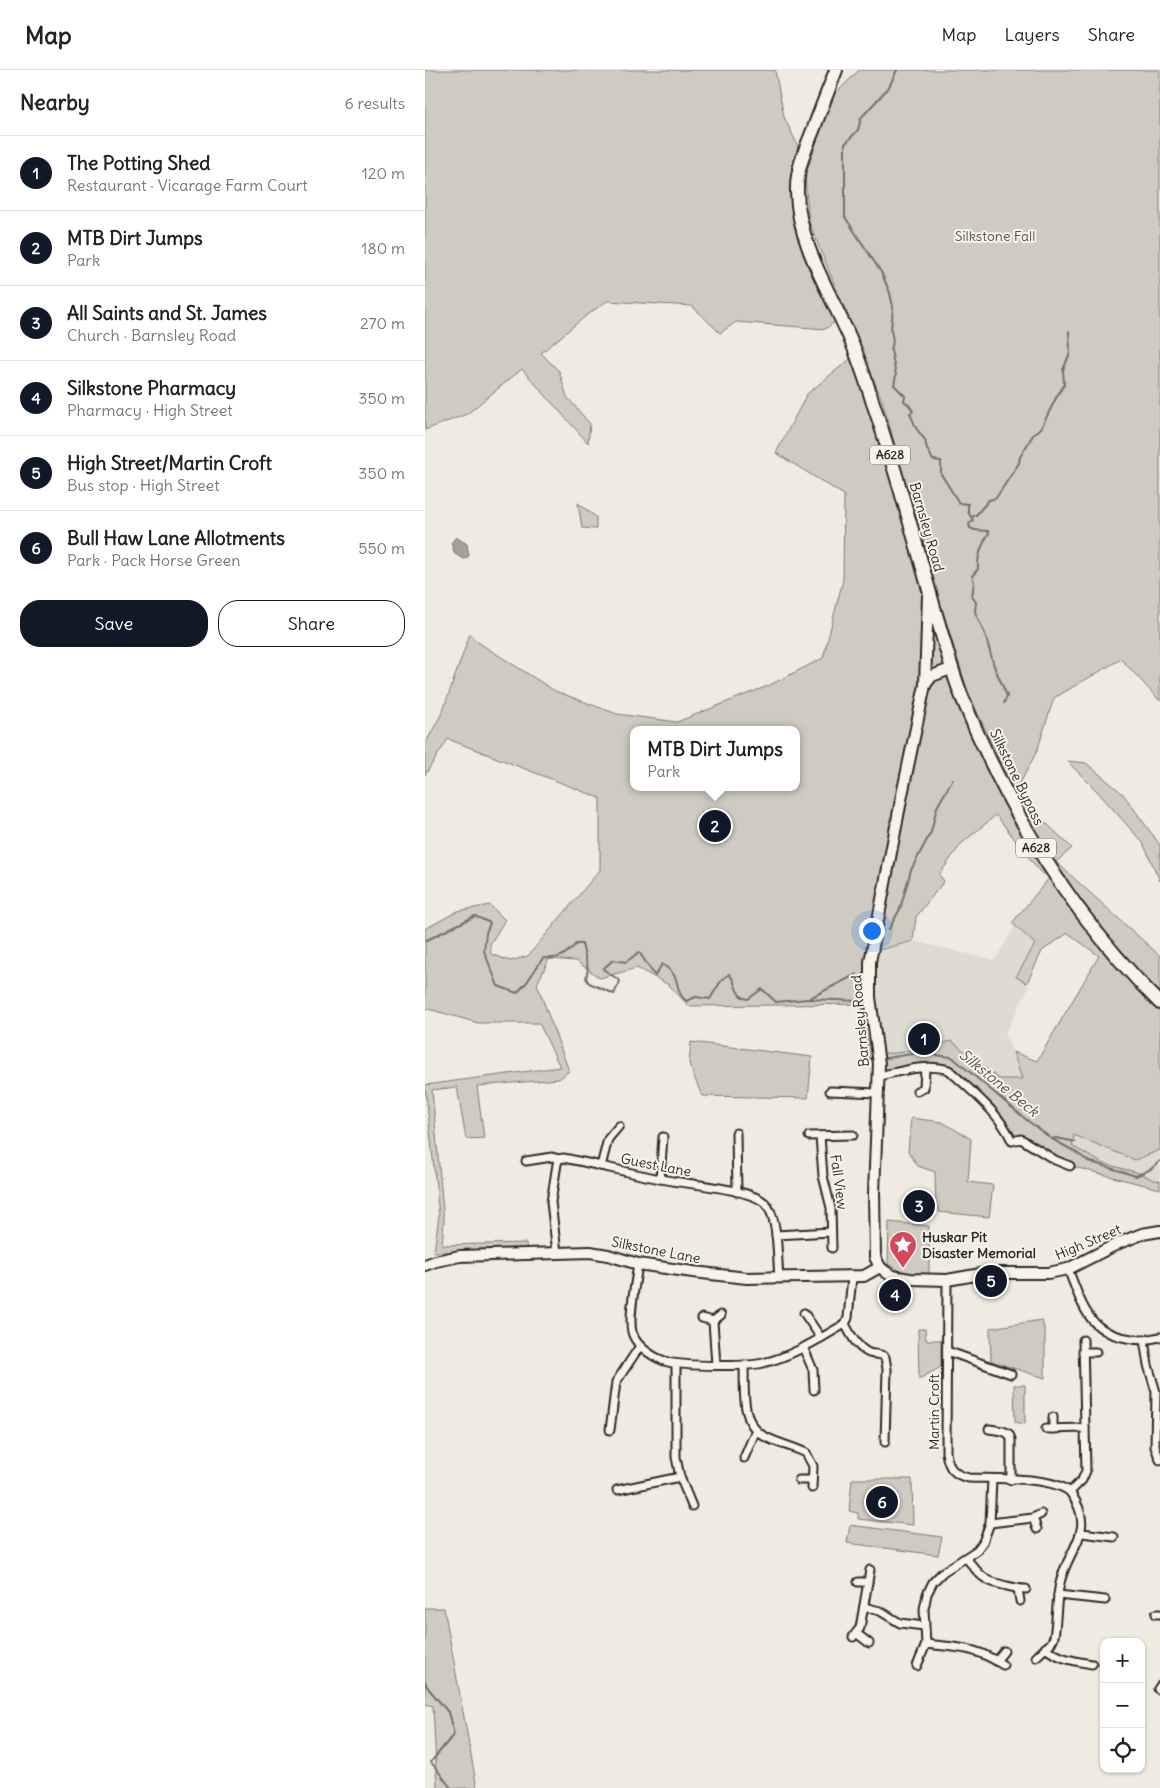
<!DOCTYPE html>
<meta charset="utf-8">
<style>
:root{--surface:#fff;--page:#f2f2f2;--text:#222;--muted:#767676;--line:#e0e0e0;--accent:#111827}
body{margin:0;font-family:Delius,sans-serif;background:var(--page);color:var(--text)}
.controls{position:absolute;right:15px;bottom:15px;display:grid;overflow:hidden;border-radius:10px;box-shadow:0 1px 4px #0004}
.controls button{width:45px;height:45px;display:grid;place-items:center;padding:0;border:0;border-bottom:1px solid var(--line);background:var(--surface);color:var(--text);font:25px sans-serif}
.you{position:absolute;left:446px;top:860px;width:18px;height:18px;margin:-12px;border:4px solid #fff;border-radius:50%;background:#1a73e8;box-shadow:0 0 0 8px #1a73e833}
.badge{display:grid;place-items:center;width:32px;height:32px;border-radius:50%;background:var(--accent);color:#fff;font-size:16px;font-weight:700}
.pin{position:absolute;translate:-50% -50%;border:2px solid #fff;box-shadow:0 1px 5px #0006}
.popup{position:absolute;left:205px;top:656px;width:170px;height:65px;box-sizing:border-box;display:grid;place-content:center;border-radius:10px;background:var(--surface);filter:drop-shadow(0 1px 4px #0005);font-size:16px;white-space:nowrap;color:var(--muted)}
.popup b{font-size:19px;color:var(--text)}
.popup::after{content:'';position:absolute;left:50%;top:100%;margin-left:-10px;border:10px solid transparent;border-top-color:var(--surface)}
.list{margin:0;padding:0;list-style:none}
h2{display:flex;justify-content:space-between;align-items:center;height:65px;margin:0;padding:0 20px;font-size:21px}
h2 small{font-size:16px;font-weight:400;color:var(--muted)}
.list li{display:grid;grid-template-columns:32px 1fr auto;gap:15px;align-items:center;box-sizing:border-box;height:75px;padding:0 20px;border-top:1px solid var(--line)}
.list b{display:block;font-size:19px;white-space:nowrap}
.list p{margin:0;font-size:16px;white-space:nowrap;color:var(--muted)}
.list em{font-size:16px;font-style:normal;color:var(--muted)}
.actions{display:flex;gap:10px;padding:15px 20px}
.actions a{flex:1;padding:11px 0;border:1px solid var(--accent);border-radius:20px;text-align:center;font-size:18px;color:var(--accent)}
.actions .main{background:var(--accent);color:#fff}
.icon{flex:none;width:28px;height:28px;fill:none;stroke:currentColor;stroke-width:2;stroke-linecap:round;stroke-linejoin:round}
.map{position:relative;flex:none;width:735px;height:1718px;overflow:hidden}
header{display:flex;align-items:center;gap:30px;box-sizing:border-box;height:70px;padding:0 25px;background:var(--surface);border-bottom:1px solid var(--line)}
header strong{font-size:24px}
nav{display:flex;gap:28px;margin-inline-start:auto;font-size:18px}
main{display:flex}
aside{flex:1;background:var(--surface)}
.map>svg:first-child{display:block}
</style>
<header>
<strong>Map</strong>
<nav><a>Map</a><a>Layers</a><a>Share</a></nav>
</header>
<main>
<aside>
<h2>Nearby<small>6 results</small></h2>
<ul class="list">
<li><span class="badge">1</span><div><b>The Potting Shed</b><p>Restaurant · Vicarage Farm Court</p></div><em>120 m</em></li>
<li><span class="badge">2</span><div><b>MTB Dirt Jumps</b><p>Park</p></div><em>180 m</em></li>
<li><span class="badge">3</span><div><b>All Saints and St. James</b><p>Church · Barnsley Road</p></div><em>270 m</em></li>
<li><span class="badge">4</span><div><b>Silkstone Pharmacy</b><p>Pharmacy · High Street</p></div><em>350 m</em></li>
<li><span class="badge">5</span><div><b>High Street/Martin Croft</b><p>Bus stop · High Street</p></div><em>350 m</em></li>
<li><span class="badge">6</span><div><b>Bull Haw Lane Allotments</b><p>Park · Pack Horse Green</p></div><em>550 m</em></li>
</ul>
<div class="actions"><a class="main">Save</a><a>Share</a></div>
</aside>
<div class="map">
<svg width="735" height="1718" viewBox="0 0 735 1718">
<rect width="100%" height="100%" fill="#efebe0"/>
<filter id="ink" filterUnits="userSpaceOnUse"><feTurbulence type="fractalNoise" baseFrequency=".02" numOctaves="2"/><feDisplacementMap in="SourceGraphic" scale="10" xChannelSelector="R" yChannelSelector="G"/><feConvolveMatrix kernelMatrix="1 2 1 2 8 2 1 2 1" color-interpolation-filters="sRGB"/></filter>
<g filter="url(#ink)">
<g fill="#dedbd1">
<polygon points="590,856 610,874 591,907 602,913 604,917 580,965 588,982 597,1009 574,1009 527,971 465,985 453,982 447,882 488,871 570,890"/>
<polygon points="649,1065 709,1090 735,1080 735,1111 729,1110 714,1103 676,1093 647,1076"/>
</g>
<g fill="#cfcbc2" stroke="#7d7b76" fill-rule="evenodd">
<polygon points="0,0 350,0 359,47 373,76 367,97 368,122 414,249 400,259 311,252 295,263 267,236 182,231 162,245 116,283 134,301 142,327 165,354 163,373 97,299 42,344 0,360"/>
<path d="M434,0H735V631L696,589L629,628L612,681L590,723L647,778L631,792L735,886V928L625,807C654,857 695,900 735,941V1080L710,1090L649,1065L647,1076L677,1093L714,1103L729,1110L735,1111V1119L645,1096L596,1069L587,1071L562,1035L517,998L454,1006L453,982C472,986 482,980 500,976C509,974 518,974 527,971L574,1009H597L588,982L612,991L674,886L643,863L617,881L602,913L591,907L610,874L587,853L625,807L615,802L571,745L536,774L514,805L519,811L491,847L488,871L447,882L441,887L440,934L264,936L244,915L212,898L175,908L151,891L124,889L112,914L144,1001L134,1009L52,1016L59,1068L41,1069L32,1017L7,1020L19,1151L17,1175L101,1173L102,1181L9,1182L14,1145L0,1015L135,997L114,953H53L0,938V859L33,841L65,835L80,850L65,874L66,884L85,891L103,886L175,800V728L23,669L0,705V674L17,643L45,564L54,573L130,621L192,644L252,652L345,615L398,588L418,510L419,425L351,383L382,324L425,289L443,333L511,557L525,614L579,734L590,724L543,622L510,516L457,330L384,152L380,106L407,27ZM209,660H371V717H209Z"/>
<polygon points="153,433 171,447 171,459 157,458"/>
<polygon points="642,691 661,693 698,724 735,775 735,811 718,773 671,720"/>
<polygon points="266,972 387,987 383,1028 277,1026 264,994"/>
<polygon points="486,1048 517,1052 546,1069 543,1112 568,1115 564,1147 514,1142 514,1138 511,1138 510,1102 493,1096 483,1081"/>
<polygon points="464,1152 504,1156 504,1207 484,1205 464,1195 463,1192"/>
<polygon points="617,1250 620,1263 620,1308 566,1291 565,1258"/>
<polygon points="493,1259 500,1259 501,1270 516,1270 516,1297 494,1309"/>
<polygon points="589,1315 600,1315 600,1354 590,1352"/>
<polygon points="427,1409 487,1409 488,1455 433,1449 433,1443 424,1441"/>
<polygon points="425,1455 517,1467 513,1485 422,1473"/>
<polygon points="0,1538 19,1538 52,1718 12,1718 8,1636 0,1634"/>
</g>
<polygon fill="#a4a29a" stroke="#74726e" points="31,467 42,474 44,486 39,489 30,484 26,473"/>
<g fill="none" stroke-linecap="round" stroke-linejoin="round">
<g stroke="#74726e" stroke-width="2">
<path d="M472,0L464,17L436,48L433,60L420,74V147L456,202L465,223L468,237L466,260L468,271L466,280L471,305L469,315L480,326L479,331L484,335L488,341L485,343L491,358L500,370L502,379L508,390L516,391V404L534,433L543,434V442L548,450L544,454L545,458L550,460L563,461L564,463C557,474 552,486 553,499L547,506L549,512L547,527L551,532L550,542L560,564L569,596L582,626L579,633"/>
<polyline points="547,447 551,445 564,430 571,428 594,393 595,387 608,365 616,358 633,324 639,315 638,300 645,283 644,261"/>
<polyline points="464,859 475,839 486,800 506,762 512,737 528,709"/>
<path d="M0,871L50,846L65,853L61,863L59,881L73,916L92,923L102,912L118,888C135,889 139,886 151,874H157L163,899L161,908L164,913L189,924L195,911L178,899L188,890L201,892L214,882L230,906L237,894C259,908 247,918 261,931L271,927L285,929L296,911L304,904C313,913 308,926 323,929L337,919L351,932L383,929L437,931L444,989H449"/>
<polyline points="385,928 432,904"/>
<polyline points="456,989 492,983 527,987 603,1051 627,1069 649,1081 663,1091 711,1106 726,1099 735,1091"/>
<polyline points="627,1069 631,1068 651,1072"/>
<polyline points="0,1612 3,1618 23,1642 29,1664 6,1692 26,1718"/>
</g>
<defs>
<g id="street">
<path d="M454,1006C476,1001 502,993 524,1000C546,1021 574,1042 587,1071L596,1069L630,1090L645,1096"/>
<polyline points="405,1021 453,1023"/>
<polyline points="492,1021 499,1018 500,998"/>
<polyline points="311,1063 312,1122"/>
<polyline points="384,1066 428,1065"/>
<polyline points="395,1066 398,1106 406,1138 407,1178"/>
<polyline points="101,1091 127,1087 134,1089"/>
<polyline points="176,1096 183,1069 194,1056"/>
<polyline points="235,1109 238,1067"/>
<polyline points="351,1165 406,1162"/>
<path d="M132,1183L126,1132L132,1094L134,1089L138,1088C171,1094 203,1103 236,1109C259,1114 324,1118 340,1133C354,1147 352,1189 354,1208"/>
<path d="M213,1194C211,1211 202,1251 208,1265C213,1278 231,1289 243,1292C258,1296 323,1297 338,1293C368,1286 394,1269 420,1254"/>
<path d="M643,1199C660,1242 665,1268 719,1270L723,1295L731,1322L730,1377L735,1390"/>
<path d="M522,1210L521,1382C523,1398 529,1405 544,1408C569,1409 626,1406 645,1422L657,1410L661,1401L658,1270"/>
<polyline points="379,1243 396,1268"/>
<polyline points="277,1248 288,1251 296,1245"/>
<polyline points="288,1251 291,1295"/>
<path d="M420,1254C426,1265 432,1278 444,1283C450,1285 455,1283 460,1287L462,1299L460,1372"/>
<polyline points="420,1254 423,1248 427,1207"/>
<polyline points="719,1270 735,1267"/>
<polyline points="379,1279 388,1300 389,1320"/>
<polyline points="522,1281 586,1304"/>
<polyline points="658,1282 671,1282"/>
<polyline points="251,1294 251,1387 255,1407 267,1436"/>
<path d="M319,1295C320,1318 315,1351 337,1365C350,1373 367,1376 381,1383L388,1396L387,1418"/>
<polyline points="628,1347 628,1359"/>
<polyline points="564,1359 578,1361 584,1364 586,1369 586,1410"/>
<polyline points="621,1359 660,1358"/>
<polyline points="185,1360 191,1312 215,1276"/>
<polyline points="319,1388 331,1360"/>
<polyline points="374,1410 387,1410"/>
<polyline points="192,1420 255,1407"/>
<polyline points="608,1448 612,1459"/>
<polyline points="565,1453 608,1448 616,1444"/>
<polyline points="657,1463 689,1467"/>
<path d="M541,1488C555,1504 556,1510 578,1515C586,1517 592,1519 601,1519"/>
<polyline points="433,1512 443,1512"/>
<polyline points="593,1519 595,1531"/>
<polyline points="633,1525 680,1530"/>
<polyline points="439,1537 455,1541 475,1553 499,1556"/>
<polyline points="731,1544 735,1544"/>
<polyline points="431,1563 444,1573"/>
<polyline points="428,1567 435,1558 445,1500"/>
<path d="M501,1574C534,1578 549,1576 578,1595"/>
<path d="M620,1578C635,1589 649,1591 667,1594"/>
<path d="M611,1587L626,1573L629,1567C632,1549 631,1531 635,1513C643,1477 673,1461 645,1422"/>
<polyline points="571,1591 579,1581"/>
<polyline points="492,1596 501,1574 499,1539 502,1524 508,1512 518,1502 552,1480 558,1472 565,1453 567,1409"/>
<polyline points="733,1619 735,1616"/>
</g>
<g id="secondary">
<polyline points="503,526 500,615 477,725 445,892 445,927 454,994 449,1123 450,1187 455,1197 461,1202 467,1206 485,1209 522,1210 562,1203 623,1203 643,1199 694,1173 717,1164 735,1161"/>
<polyline points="500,615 507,606 528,598"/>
<polyline points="0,1195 11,1191 35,1186 165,1182 183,1185 213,1194 268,1202 322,1208 439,1206 455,1197"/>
</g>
<path id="highway" d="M411,0C404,19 396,38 389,58C381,78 371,99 372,122C373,169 399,212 418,253C430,277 439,304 447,330C472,402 491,475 512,548C520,574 527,602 537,627C583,741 647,846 735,933"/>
</defs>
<use href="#street" stroke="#2b2b2b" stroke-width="11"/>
<use href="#secondary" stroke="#2b2b2b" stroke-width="14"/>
<use href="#highway" stroke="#2b2b2b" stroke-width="16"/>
<use href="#street" stroke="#f7f3e8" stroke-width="7"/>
<use href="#secondary" stroke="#f7f3e8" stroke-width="10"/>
<use href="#highway" stroke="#f7f3e8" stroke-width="12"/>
</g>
</g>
<defs>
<symbol id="sight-pin" viewBox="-11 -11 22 30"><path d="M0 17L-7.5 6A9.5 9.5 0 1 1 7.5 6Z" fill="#d1495b" stroke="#f7f3e8"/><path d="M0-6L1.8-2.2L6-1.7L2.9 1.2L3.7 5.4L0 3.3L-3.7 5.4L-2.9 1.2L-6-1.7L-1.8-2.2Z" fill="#fff"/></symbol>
</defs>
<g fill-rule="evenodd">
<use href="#sight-pin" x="462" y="1159" width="32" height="43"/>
</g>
<g text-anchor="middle" stroke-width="4" stroke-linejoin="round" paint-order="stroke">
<g fill="#f7f3e8" stroke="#686764" stroke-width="1">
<rect x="445" y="375.5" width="40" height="19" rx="4"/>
<rect x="591" y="768.5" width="40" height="19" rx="4"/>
</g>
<g font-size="12" font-weight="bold" fill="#2b2b2b">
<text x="465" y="389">A628</text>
<text x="611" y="782">A628</text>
</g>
<g font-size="14" fill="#545351" stroke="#f7f3e8">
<text x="570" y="171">Silkstone Fall</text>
</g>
<g font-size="14" fill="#2b2b2b" stroke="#f7f3e8">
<text transform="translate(502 457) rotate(74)" y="5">Barnsley Road</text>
<text transform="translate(592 707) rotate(64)" y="5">Silkstone Bypass</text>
<text transform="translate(435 951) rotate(-95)" y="5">Barnsley Road</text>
<text transform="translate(231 1095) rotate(11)" y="5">Guest Lane</text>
<text transform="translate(414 1112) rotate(82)" y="5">Fall View</text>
<text transform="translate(663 1172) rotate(-23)" y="5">High Street</text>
<text transform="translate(231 1180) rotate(11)" y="5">Silkstone Lane</text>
<text transform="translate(509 1342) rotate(-90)" y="5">Martin Croft</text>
</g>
<g font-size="14" font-weight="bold" fill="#2b2b2b" stroke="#f7f3e8" text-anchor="start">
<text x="497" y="1172">Huskar Pit<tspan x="497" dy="16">Disaster Memorial</tspan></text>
</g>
<g font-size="15" font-style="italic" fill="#555552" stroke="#f7f3e8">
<text transform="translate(574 1013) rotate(39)" y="5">Silkstone Beck</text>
</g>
</g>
</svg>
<div class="controls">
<button>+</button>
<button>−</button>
<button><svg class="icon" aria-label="locate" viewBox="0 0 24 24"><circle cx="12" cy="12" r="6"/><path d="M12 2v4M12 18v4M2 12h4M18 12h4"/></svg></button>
</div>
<div class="you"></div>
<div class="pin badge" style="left:499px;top:969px">1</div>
<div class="pin badge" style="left:290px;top:756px">2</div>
<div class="popup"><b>MTB Dirt Jumps</b>Park</div>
<div class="pin badge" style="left:494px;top:1136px">3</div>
<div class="pin badge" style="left:470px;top:1225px">4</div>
<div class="pin badge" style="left:566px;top:1211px">5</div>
<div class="pin badge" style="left:457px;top:1432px">6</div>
</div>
</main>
